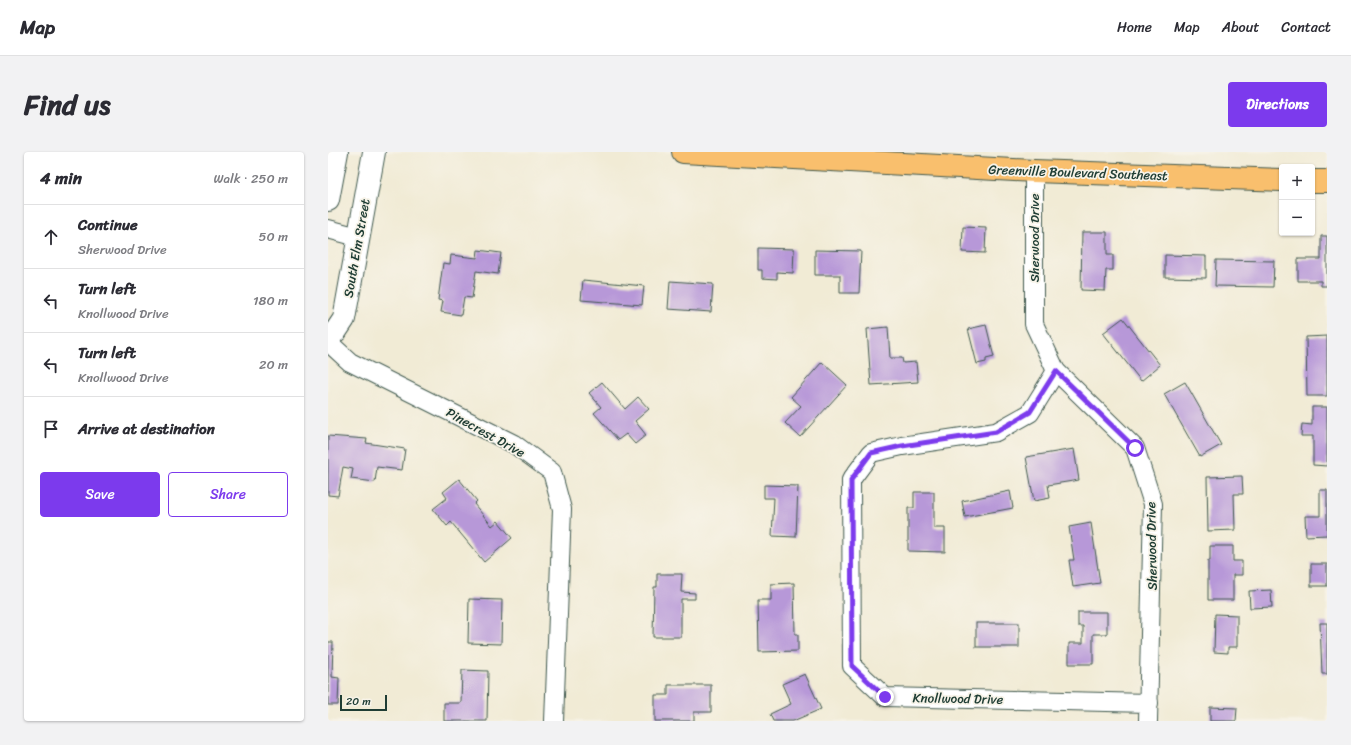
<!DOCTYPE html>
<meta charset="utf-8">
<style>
:root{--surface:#fff;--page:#f2f2f3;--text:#2b2b33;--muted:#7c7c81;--line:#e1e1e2;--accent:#7c3aed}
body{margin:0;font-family:Sriracha,sans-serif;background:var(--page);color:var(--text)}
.controls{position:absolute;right:12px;top:12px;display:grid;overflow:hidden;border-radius:4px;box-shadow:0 1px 3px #0004}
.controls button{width:36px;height:36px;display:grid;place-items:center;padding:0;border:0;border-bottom:1px solid var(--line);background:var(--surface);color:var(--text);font:20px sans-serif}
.scale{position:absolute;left:12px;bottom:10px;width:47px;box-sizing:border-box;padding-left:4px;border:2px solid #1f3d34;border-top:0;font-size:11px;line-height:14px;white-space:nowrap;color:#1f3d34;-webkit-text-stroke:3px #f7f3e8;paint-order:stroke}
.stop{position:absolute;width:12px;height:12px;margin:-9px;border:3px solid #7c3aed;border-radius:50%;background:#fff}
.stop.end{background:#7c3aed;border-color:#fff;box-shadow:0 1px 4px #0008}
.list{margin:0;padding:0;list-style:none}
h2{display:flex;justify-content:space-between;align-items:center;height:52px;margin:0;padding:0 16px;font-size:17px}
h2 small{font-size:13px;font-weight:400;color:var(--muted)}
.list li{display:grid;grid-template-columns:26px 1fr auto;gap:12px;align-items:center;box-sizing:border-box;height:64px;padding:0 16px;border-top:1px solid var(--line)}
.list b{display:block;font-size:15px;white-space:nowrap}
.list p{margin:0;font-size:13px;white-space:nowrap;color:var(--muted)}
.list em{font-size:13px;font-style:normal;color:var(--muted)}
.actions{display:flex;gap:8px;padding:12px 16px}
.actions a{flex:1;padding:9px 0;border:1px solid var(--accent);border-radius:4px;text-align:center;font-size:14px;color:var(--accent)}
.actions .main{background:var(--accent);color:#fff}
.icon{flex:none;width:22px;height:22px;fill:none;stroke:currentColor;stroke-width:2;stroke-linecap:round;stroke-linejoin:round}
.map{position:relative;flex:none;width:999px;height:569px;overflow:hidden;border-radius:4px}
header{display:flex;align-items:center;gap:24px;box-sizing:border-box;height:56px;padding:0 20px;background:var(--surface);border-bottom:1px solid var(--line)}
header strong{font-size:19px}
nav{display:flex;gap:22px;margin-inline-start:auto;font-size:14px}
.intro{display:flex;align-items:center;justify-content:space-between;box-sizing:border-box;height:96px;padding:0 24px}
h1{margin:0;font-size:28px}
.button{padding:10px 18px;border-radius:4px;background:var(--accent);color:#fff;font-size:14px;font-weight:700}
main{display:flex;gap:24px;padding:0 24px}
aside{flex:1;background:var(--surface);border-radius:4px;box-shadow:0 1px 3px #0004}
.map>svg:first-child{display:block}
</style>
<header>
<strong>Map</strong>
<nav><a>Home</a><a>Map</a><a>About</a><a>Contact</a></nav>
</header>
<div class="intro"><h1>Find us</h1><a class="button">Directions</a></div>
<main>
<aside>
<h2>4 min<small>Walk · 250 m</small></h2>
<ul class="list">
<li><svg class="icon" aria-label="ahead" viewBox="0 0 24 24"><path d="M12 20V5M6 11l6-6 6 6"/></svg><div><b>Continue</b><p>Sherwood Drive</p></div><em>50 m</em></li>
<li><svg class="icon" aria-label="left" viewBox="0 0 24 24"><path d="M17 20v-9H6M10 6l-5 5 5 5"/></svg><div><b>Turn left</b><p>Knollwood Drive</p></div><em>180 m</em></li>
<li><svg class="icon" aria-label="left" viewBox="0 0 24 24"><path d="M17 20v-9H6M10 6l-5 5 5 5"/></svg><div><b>Turn left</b><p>Knollwood Drive</p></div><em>20 m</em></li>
<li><svg class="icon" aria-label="arrive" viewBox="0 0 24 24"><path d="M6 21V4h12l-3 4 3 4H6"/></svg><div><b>Arrive at destination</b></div></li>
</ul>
<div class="actions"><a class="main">Save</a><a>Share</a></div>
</aside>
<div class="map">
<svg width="999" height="569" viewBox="0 0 999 569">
<rect width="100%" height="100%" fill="#f7f3e8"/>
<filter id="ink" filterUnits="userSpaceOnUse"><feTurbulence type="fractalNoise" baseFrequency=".025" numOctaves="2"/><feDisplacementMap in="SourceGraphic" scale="8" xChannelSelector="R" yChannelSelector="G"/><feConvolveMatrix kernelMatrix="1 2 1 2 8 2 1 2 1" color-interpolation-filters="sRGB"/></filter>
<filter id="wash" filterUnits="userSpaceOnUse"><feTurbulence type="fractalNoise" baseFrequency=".012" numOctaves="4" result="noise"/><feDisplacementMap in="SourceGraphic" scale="16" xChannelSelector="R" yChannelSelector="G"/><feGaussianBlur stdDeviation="0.9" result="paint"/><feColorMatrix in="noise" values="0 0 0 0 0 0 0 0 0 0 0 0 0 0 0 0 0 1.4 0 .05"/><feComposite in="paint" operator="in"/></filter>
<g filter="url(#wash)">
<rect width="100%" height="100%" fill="#f1ebd5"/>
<g id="blocks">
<g fill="#b798d8">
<polygon points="635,75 658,76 657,101 634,100"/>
<polygon points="754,80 779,80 779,103 785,103 785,118 778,118 777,139 753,138"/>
<polygon points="993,84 999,84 999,134 993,134 993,129 970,129 970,107 993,107"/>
<polygon points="430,96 466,97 465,121 449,120 449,127 434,126 434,118 430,118"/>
<polygon points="150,98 173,101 170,122 148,119 144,146 136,145 133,163 113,160 115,149 110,148 115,111 122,112 123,103 149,106"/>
<polygon points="487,98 533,99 531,141 512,141 512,123 487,123"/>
<polygon points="837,103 878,104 878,126 837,125"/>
<polygon points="888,108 946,109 945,135 887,134"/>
<polygon points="255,128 316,134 314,153 253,148"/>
<polygon points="342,129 385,132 383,160 340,157"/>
<polygon points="795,166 832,213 813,229 775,181"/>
<polygon points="658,173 666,205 658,207 658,210 649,212 640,177"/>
<polygon points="560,175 562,206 574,206 575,211 588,210 590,230 543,233 539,177"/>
<polygon points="999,184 999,244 979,244 978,185"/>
<polygon points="494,210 519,233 472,285 457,271 473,254 463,245"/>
<polygon points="274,230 297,257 310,245 321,257 307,269 318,283 307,292 298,282 290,288 266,261 273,255 261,241"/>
<polygon points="857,230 893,293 872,305 836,242"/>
<polygon points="984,255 999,255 999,314 985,313 985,284 973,284 974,272 984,273"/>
<polygon points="0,284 39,287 38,291 77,297 74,318 49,315 47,330 23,327 25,317 15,315 10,344 0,343"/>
<polygon points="746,297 751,328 720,333 722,346 706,349 698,305"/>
<polygon points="914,324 915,342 906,342 907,378 880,379 879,325"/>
<polygon points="131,327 149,349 146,352 164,374 170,369 184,386 156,410 123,370 119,374 105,357 119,346 115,340"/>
<polygon points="436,333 470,334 468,385 444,384 446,346 436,346"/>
<polygon points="992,338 999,338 999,383 978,384 977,364 992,364"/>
<polygon points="682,339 685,356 637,365 634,349"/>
<polygon points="586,340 606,340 606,376 617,376 617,400 580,399 580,356 586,356"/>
<polygon points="763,371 772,431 745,435 741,408 746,408 741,375"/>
<polygon points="882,394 905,394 905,409 914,409 914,423 905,423 905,448 880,448 880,409 882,409"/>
<rect x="983" y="412" width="16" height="22"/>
<polygon points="329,422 354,422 353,440 367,441 367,447 353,447 353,485 325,485 326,435 329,435"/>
<polygon points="466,431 467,482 470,482 470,499 431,500 430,448 443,448 443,432"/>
<polygon points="943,438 944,455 922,456 921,439"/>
<polygon points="141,447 174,448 173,492 140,491"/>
<polygon points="750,460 779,460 779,482 765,482 765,512 741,512 741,491 755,491 755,474 750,474"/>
<polygon points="887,462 909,463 909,495 900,495 900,501 886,500"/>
<rect x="648" y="471" width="43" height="24"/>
<polygon points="992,471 999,471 999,522 994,522"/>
<polygon points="0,490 5,490 4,525 11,526 10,553 0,553"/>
<polygon points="134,518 160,519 159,569 116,569 116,551 133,551"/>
<polygon points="477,522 493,557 465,569 445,569 442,562 463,552 454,532"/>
<polygon points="340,533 383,533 383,560 366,560 366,569 327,569 327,543 340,543"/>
<polygon points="882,555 909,556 908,569 882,569"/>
</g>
</g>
</g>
<g filter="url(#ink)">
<use href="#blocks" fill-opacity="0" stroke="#3e574c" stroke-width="1"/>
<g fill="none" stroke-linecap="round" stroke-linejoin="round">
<defs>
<g id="minor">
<polyline points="706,19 706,172 728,219 807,296 825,352 820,569"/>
<polyline points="0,77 30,85"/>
<polyline points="0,190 22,210 186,292 224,320 234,357 226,569"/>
<polyline points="728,219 702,261 668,280 574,294 543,301 523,328 524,514 557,545 821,551"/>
</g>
<g id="tertiary">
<polyline points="0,48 9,0"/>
<polyline points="0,185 8,179 16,167 46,0"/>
</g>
<g id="trunk">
<polyline points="355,0 706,19 954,28"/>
<polyline points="984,29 999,29"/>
</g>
</defs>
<use href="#minor" stroke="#3e574c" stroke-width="20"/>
<use href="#tertiary" stroke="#3e574c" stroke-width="24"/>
<use href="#trunk" stroke="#3e574c" stroke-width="24"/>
<use href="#minor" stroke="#fff" stroke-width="18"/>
<use href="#tertiary" stroke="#fff" stroke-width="22"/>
<use href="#trunk" stroke="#f9bf6d" stroke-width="22"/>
</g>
</g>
<g fill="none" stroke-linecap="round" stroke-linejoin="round" filter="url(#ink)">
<polyline stroke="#7c3aed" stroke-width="5" points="557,545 524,514 523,328 543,301 574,294 668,280 702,260 728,219 807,296"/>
</g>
<g text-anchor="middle" stroke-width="3.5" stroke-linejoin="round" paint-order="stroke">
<g font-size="13" fill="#1f3d34" stroke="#f7f3e8">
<text transform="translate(750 20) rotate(2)" y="5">Greenville Boulevard Southeast</text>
<text transform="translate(706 86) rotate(-90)" y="5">Sherwood Drive</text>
<text transform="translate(28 96) rotate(-80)" y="5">South Elm Street</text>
<text transform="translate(158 280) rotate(29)" y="5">Pinecrest Drive</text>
<text transform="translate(823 394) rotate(-91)" y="5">Sherwood Drive</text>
<text transform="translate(630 546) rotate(1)" y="5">Knollwood Drive</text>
</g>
</g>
</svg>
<div class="controls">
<button>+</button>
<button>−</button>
</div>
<div class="scale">20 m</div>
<div class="stop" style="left:807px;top:296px"></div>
<div class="stop end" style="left:557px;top:545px"></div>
</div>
</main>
